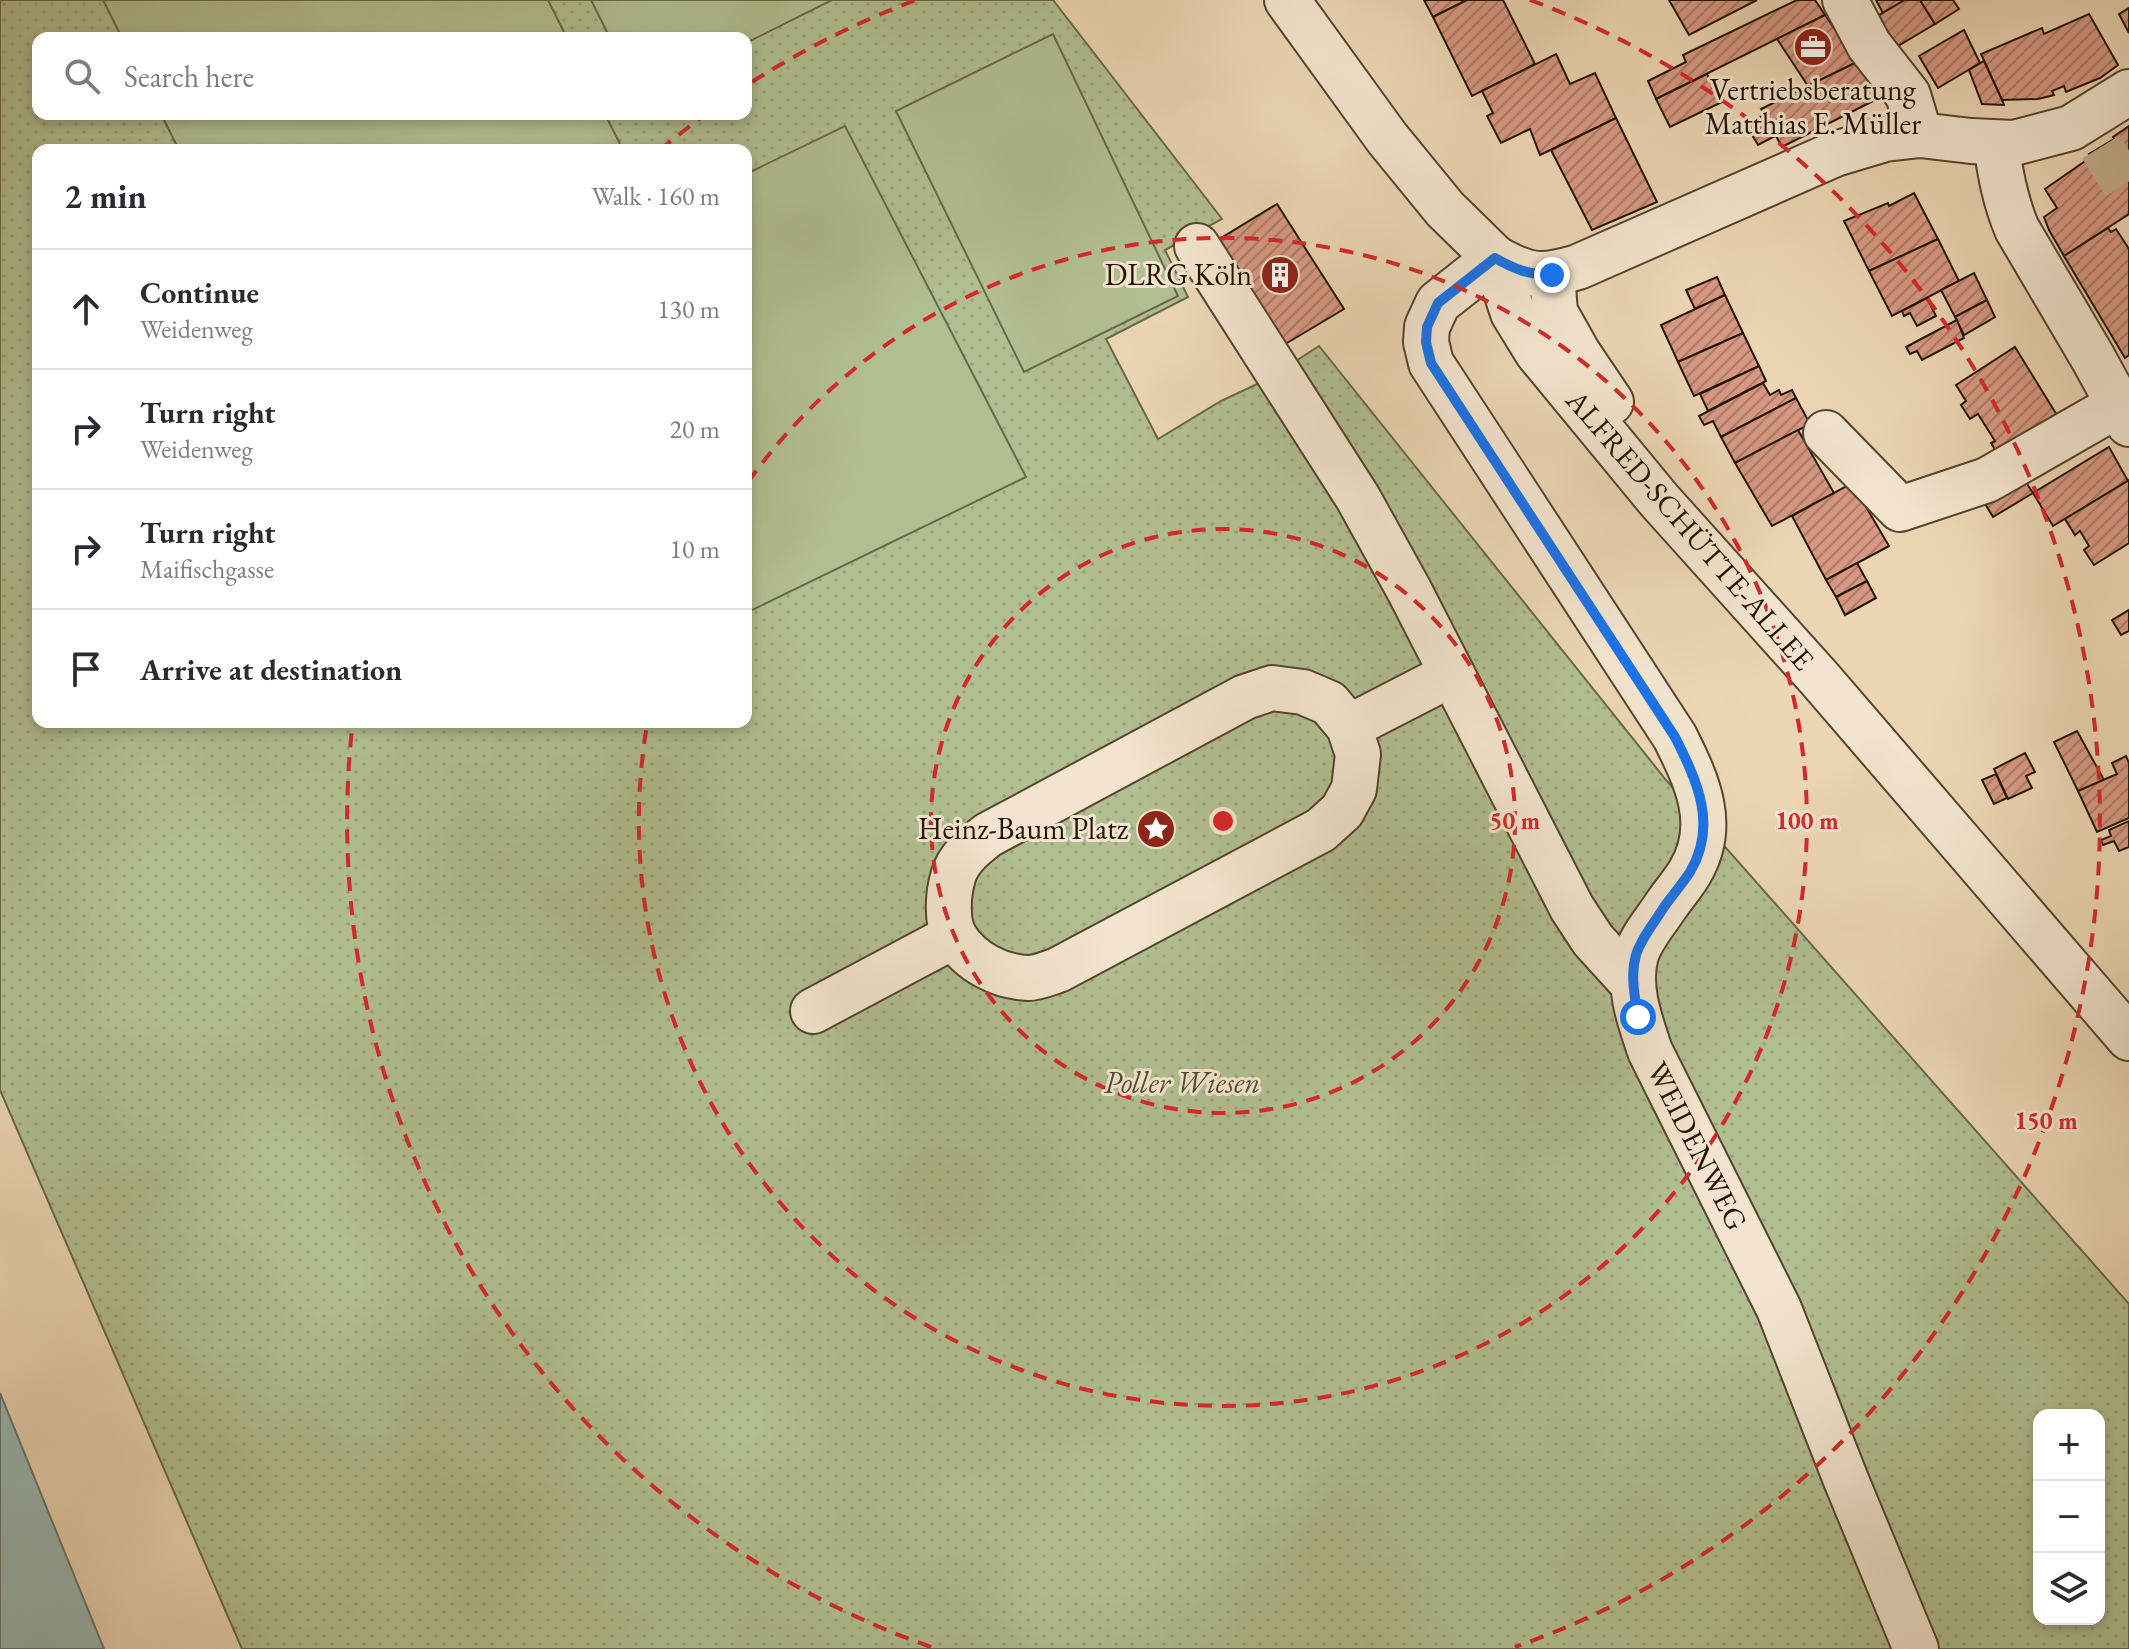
<!DOCTYPE html>
<meta charset="utf-8">
<style>
:root{--surface:#fff;--page:#f2f2f3;--text:#2b2b33;--muted:#7c7c81;--line:#e1e1e2}
body{margin:0;font-family:"EB Garamond",serif;background:var(--page);color:var(--text)}
.controls{position:absolute;right:24px;bottom:24px;display:grid;overflow:hidden;border-radius:16px;box-shadow:0 4px 12px #0003}
.controls button{width:72px;height:72px;display:grid;place-items:center;padding:0;border:0;border-bottom:2px solid var(--line);background:var(--surface);color:var(--text);font:40px sans-serif}
.stop{position:absolute;width:24px;height:24px;margin:-18px;border:6px solid #1a73e8;border-radius:50%;background:#fff}
.stop.end{background:#1a73e8;border-color:#fff;box-shadow:0 2px 8px #0008}
.list{margin:0;padding:0;list-style:none}
h2{display:flex;justify-content:space-between;align-items:center;height:104px;margin:0;padding:0 32px;font-size:34px}
h2 small{font-size:26px;font-weight:400;color:var(--muted)}
.list li{display:grid;grid-template-columns:52px 1fr auto;gap:24px;align-items:center;box-sizing:border-box;height:120px;padding:0 32px;border-top:2px solid var(--line)}
.list b{display:block;font-size:30px;white-space:nowrap}
.list p{margin:0;font-size:26px;white-space:nowrap;color:var(--muted)}
.list em{font-size:26px;font-style:normal;color:var(--muted)}
.icon{flex:none;width:44px;height:44px;fill:none;stroke:currentColor;stroke-width:2;stroke-linecap:round;stroke-linejoin:round}
.map{position:relative;flex:none;width:2129px;height:1649px;overflow:hidden}
.search{position:absolute;background:var(--surface);box-shadow:0 4px 12px #0003;left:32px;top:32px;width:720px;height:88px;display:flex;align-items:center;gap:20px;box-sizing:border-box;padding:0 28px;border-radius:16px;color:var(--muted);font-size:30px}
.panel{position:absolute;background:var(--surface);box-shadow:0 4px 12px #0003;left:32px;top:144px;width:720px;height:584px;border-radius:16px}
.map>svg:first-child{display:block}
</style>
<div class="map">
<svg width="2129" height="1649" viewBox="0 0 2129 1649">
<defs>
<pattern id="park-dots" width="8" height="8" patternUnits="userSpaceOnUse" patternTransform="scale(2)"><rect width="8" height="8" fill="#b1be91"/><path d="M2 2h.1M6 6h.1" fill="none" stroke="#98a27b" stroke-width="1.8" stroke-linecap="round"/></pattern>
<pattern id="building-hatch" width="6" height="6" patternUnits="userSpaceOnUse" patternTransform="scale(2)"><rect width="6" height="6" fill="#d69882"/><path d="M-1 1l2-2M0 6l6-6M5 7l2-2" fill="none" stroke="#ad7b68"/></pattern>
</defs>
<rect width="100%" height="100%" fill="#ebd5b3"/>
<filter id="stains"><feTurbulence type="fractalNoise" baseFrequency=".0025" numOctaves="4"/><feColorMatrix values="0 0 0 0 .2 0 0 0 0 .09 0 0 0 0 .02 0 0 0 .5 -.17"/></filter>
<radialGradient id="worn" r=".72"><stop offset=".6" stop-color="#630" stop-opacity="0"/><stop offset="1" stop-color="#630" stop-opacity=".3"/></radialGradient>
<path fill="url(#park-dots)" stroke="#6a6848" stroke-width="2" fill-rule="evenodd" d="M0,0H1053L1222,219L1165,250L1188,297L1106,339L1158,439L1221,401L1268,379L1319,346L1666,780L2129,1304V1649H242L0,1090ZM38,38H746V114H38ZM38,150H746V722H38ZM2039,1415H2099V1619H2039Z"/>
<g fill="#b1be91" stroke="#6a6848" stroke-width="2">
<polygon points="103,0 548,0 567,38 122,38"/>
<polygon points="591,0 832,0 746,43 746,38 610,38"/>
<polygon points="1053,34 1178,296 1024,372 896,111"/>
<polygon points="161,114 605,114 623,150 179,150"/>
<polygon points="845,126 1026,477 746,613 746,174"/>
</g>
<polygon fill="#99b8b4" stroke="#6a766c" stroke-width="2" points="0,1393 104,1649 0,1649"/>
<g fill="url(#building-hatch)" stroke="#241300" stroke-width="2">
<polygon points="1424,0 1467,0 1433,17"/>
<polygon points="1467,0 1503,0 1535,64 1472,96 1433,17"/>
<polygon points="1669,0 1757,0 1689,35"/>
<polygon points="1797,0 1815,0 1825,15 1656,99 1648,81 1686,62 1683,55"/>
<polygon points="1876,0 1905,0 1883,13"/>
<polygon points="1905,0 1920,0 1935,24 1891,50 1874,18"/>
<polygon points="1920,0 1953,0 1959,9 1935,24"/>
<polygon points="2129,8 2129,33 2119,14"/>
<polygon points="2089,14 2118,65 2100,78 2066,92 2064,86 2052,91 2054,95 2038,99 2002,100 1981,54 2042,28 2044,34"/>
<polygon points="1825,15 1857,62 1808,86 1777,39"/>
<polygon points="1964,30 1980,63 1938,88 1919,56"/>
<polygon points="1556,54 1570,84 1595,73 1616,118 1540,155 1530,129 1501,143 1487,116 1493,113 1482,91"/>
<polygon points="1984,61 2002,100 2004,105 1982,104 1969,70"/>
<polygon points="1857,62 1881,97 1782,147 1761,109"/>
<polygon points="1707,74 1722,102 1670,127 1656,99"/>
<polygon points="1764,115 1775,136 1758,145 1745,123"/>
<polygon points="1616,118 1657,202 1592,230 1551,150"/>
<polygon points="2129,126 2129,163 2113,137"/>
<polygon points="2114,139 2129,163 2129,214 2064,256 2049,230 2044,217 2057,208 2045,189 2091,157 2089,154"/>
<polygon points="1914,193 1938,239 1869,271 1844,221 1888,203 1889,206"/>
<polygon points="1277,204 1344,309 1282,346 1216,241"/>
<polygon points="2108,228 2111,232 2116,229 2129,249 2129,355 2125,358 2064,256"/>
<polygon points="1938,239 1959,281 1892,316 1869,271"/>
<polygon points="1974,273 1987,300 1955,317 1941,290"/>
<polygon points="1717,277 1725,295 1695,309 1686,290"/>
<polygon points="1725,295 1743,333 1678,362 1661,325"/>
<polygon points="1927,298 1936,316 1917,326 1910,313 1904,316 1902,311"/>
<polygon points="1987,300 1995,317 1964,335 1955,317"/>
<polygon points="1957,320 1964,338 1922,360 1917,351 1910,354 1906,347"/>
<polygon points="1743,333 1759,366 1694,396 1678,362"/>
<polygon points="2015,347 2063,425 2003,463 1991,443 1995,441 1978,414 1970,419 1961,405 1966,401 1956,385"/>
<polygon points="1759,366 1766,381 1708,411 1700,394"/>
<polygon points="1763,383 1770,395 1779,390 1781,395 1792,390 1796,398 1721,437 1713,421 1704,425 1699,416"/>
<polygon points="1796,398 1810,424 1735,463 1721,437"/>
<polygon points="1798,430 1834,493 1772,526 1735,463"/>
<polygon points="2109,447 2128,481 2053,526 2033,493"/>
<polygon points="2020,473 2033,493 1993,517 1981,497"/>
<polygon points="2129,480 2129,543 2094,565 2084,550 2089,546 2080,531 2075,535 2065,519"/>
<polygon points="1852,483 1889,546 1826,580 1792,516"/>
<polygon points="1857,563 1867,581 1836,597 1826,580"/>
<polygon points="1867,581 1876,598 1845,615 1836,597"/>
<polygon points="2129,610 2129,631 2121,635 2112,620"/>
<polygon points="2077,731 2104,780 2078,791 2054,742"/>
<polygon points="2025,753 2035,772 2026,776 2032,788 2008,799 1994,769"/>
<polygon points="2126,756 2129,763 2129,818 2097,832 2078,791 2117,774 2112,763"/>
<polygon points="1996,774 2007,798 1994,804 1982,780"/>
<polygon points="2129,821 2129,847 2119,851 2114,841 2103,845 2101,840 2111,836 2109,830"/>
</g>
<g fill="none" stroke-linecap="round" stroke-linejoin="round">
<polyline stroke="#c3ae8f" stroke-width="44" stroke-dasharray="44 22" stroke-linecap="butt" points="2101,147 2129,192"/>
<defs>
<g id="minor">
<polyline points="1287,0 1387,138 1445,209 1495,258 1513,313 1537,352 1659,500 1819,678 2129,1038"/>
<polyline points="1845,0 1869,45 1908,95 1920,135"/>
<path d="M1996,143C2000,173 2005,201 2017,229L2093,358L2129,424"/>
<polyline points="1197,246 1358,498 1409,590 1572,908 1593,940 1633,984"/>
<path d="M1495,258L1438,303L1427,327L1426,342L1431,363L1675,737C1697,781 1718,825 1690,872C1683,884 1673,895 1665,907C1655,922 1641,938 1636,955C1627,987 1640,1021 1650,1051L1779,1309L1846,1480L1916,1649"/>
<path d="M1495,258C1529,277 1541,278 1578,267L1835,154L1885,139L1920,135L1971,141L2014,143L2071,128L2129,92"/>
<polyline points="1552,275 1555,312 1578,353 1611,402"/>
<polyline points="1826,433 1900,509 1987,480 2118,405"/>
<path d="M1349,727L1358,754L1354,789L1342,811L1321,830L1058,970C1049,973 1037,978 1028,978C1000,977 970,962 955,937C946,921 948,894 953,877C958,858 974,846 988,835L1245,697L1272,688L1303,692L1329,703L1349,727L1452,674"/>
<polyline points="813,1011 954,936"/>
</g>
</defs>
<use href="#minor" stroke="#56442d" stroke-width="48"/>
<use href="#minor" stroke="#f2e4ce" stroke-width="44"/>
</g>
<g fill="none" stroke-linecap="round" stroke-linejoin="round">
<path stroke="#1a73e8" stroke-width="10" d="M1552,275C1527,274 1516,270 1495,258L1438,303L1427,327L1426,342L1431,363L1675,737C1697,781 1718,825 1690,872C1682,884 1672,896 1664,907C1655,922 1641,938 1636,955C1630,976 1635,997 1638,1017"/>
</g>
<g fill="none" stroke="#d62828" stroke-width="4" stroke-dasharray="14 10">
<circle cx="1223" cy="821" r="292"/>
<path d="M748 482A584 584 0 1 1 647 725"/>
<path d="M931 1647A876 876 0 0 1 352 729M660 150A876 876 0 0 1 702 117M752 82A876 876 0 0 1 916 0M1530 0A876 876 0 0 1 1515 1647"/>
</g>
<defs>
<symbol id="office-disc" viewBox="-11 -11 22 22"><circle r="9.5" fill="#8f2418" stroke="#f2e4ce"/><path d="M-6-3h4V-5.5h4V-3h4V5H-6ZM-1-4.5V-3h2v-1.5ZM-6 0V1H6V0Z" fill="#fff"/></symbol>
<symbol id="building-disc" viewBox="-11 -11 22 22"><circle r="9.5" fill="#8f2418" stroke="#f2e4ce"/><path d="M-4-6H4V6H1V3H-1V6H-4ZM-2.5-4.3h1.7v1.8h-1.7ZM.8-4.3h1.7v1.8H.8ZM-2.5-1h1.7V.8h-1.7ZM.8-1h1.7V.8H.8Z" fill="#fff"/></symbol>
<symbol id="sight-disc" viewBox="-11 -11 22 22"><circle r="9.5" fill="#8f2418" stroke="#f2e4ce"/><path d="M0-6L1.8-2.2L6-1.7L2.9 1.2L3.7 5.4L0 3.3L-3.7 5.4L-2.9 1.2L-6-1.7L-1.8-2.2Z" fill="#fff"/></symbol>
</defs>
<g fill-rule="evenodd">
<use href="#office-disc" x="1791" y="25" width="44" height="44"/>
<use href="#building-disc" x="1258" y="253" width="44" height="44"/>
<use href="#sight-disc" x="1134" y="807" width="44" height="44"/>
</g>
<g text-anchor="middle" stroke-width="6" stroke-linejoin="round" paint-order="stroke">
<g font-size="30" fill="#241300" stroke="#f2e4ce" text-anchor="end">
<text x="1813" y="100" text-anchor="middle">Vertriebsberatung<tspan x="1813" dy="34">Matthias E. Müller</tspan></text>
<text x="1252" y="285">DLRG Köln</text>
<text x="1128" y="839">Heinz-Baum Platz</text>
</g>
<g font-size="30" fill="#241300" stroke="#f2e4ce">
<text transform="translate(1690 530) rotate(49)" y="10">ALFRED-SCHÜTTE-ALLEE</text>
<text transform="translate(1697 1146) rotate(63)" y="10">WEIDENWEG</text>
</g>
<g font-size="30" font-style="italic" fill="#554f33" stroke="#f2e4ce">
<text x="1182" y="1093">Poller Wiesen</text>
</g>
</g>
<circle cx="1223" cy="821" r="12" fill="#d62828" stroke="#f2e4ce" stroke-width="4"/>
<g font-size="24" text-anchor="middle" font-weight="bold" fill="#d62828" stroke="#f2e4ce" stroke-width="6" stroke-linejoin="round" paint-order="stroke">
<text x="1515" y="829">50 m</text>
<text x="1807" y="829">100 m</text>
<text x="2046" y="1129">150 m</text>
</g>
<rect width="100%" height="100%" filter="url(#stains)"/>
<rect width="100%" height="100%" fill="url(#worn)"/>
</svg>
<div class="controls">
<button>+</button>
<button>−</button>
<button><svg class="icon" aria-label="layers" viewBox="0 0 24 24"><path d="M12 4l9 5-9 5-9-5zM3 14l9 5 9-5"/></svg></button>
</div>
<div class="stop" style="left:1638px;top:1017px"></div>
<div class="stop end" style="left:1552px;top:275px"></div>
<div class="search"><svg class="icon" aria-label="search" viewBox="0 0 24 24"><circle cx="10" cy="10" r="6"/><path d="M15 15l6 6"/></svg>Search here</div>
<section class="panel">
<h2>2 min<small>Walk · 160 m</small></h2>
<ul class="list">
<li><svg class="icon" aria-label="ahead" viewBox="0 0 24 24"><path d="M12 20V5M6 11l6-6 6 6"/></svg><div><b>Continue</b><p>Weidenweg</p></div><em>130 m</em></li>
<li><svg class="icon" aria-label="right" viewBox="0 0 24 24"><path d="M7 20v-9h11M14 6l5 5-5 5"/></svg><div><b>Turn right</b><p>Weidenweg</p></div><em>20 m</em></li>
<li><svg class="icon" aria-label="right" viewBox="0 0 24 24"><path d="M7 20v-9h11M14 6l5 5-5 5"/></svg><div><b>Turn right</b><p>Maifischgasse</p></div><em>10 m</em></li>
<li><svg class="icon" aria-label="arrive" viewBox="0 0 24 24"><path d="M6 21V4h12l-3 4 3 4H6"/></svg><div><b>Arrive at destination</b></div></li>
</ul>
</section>
</div>
